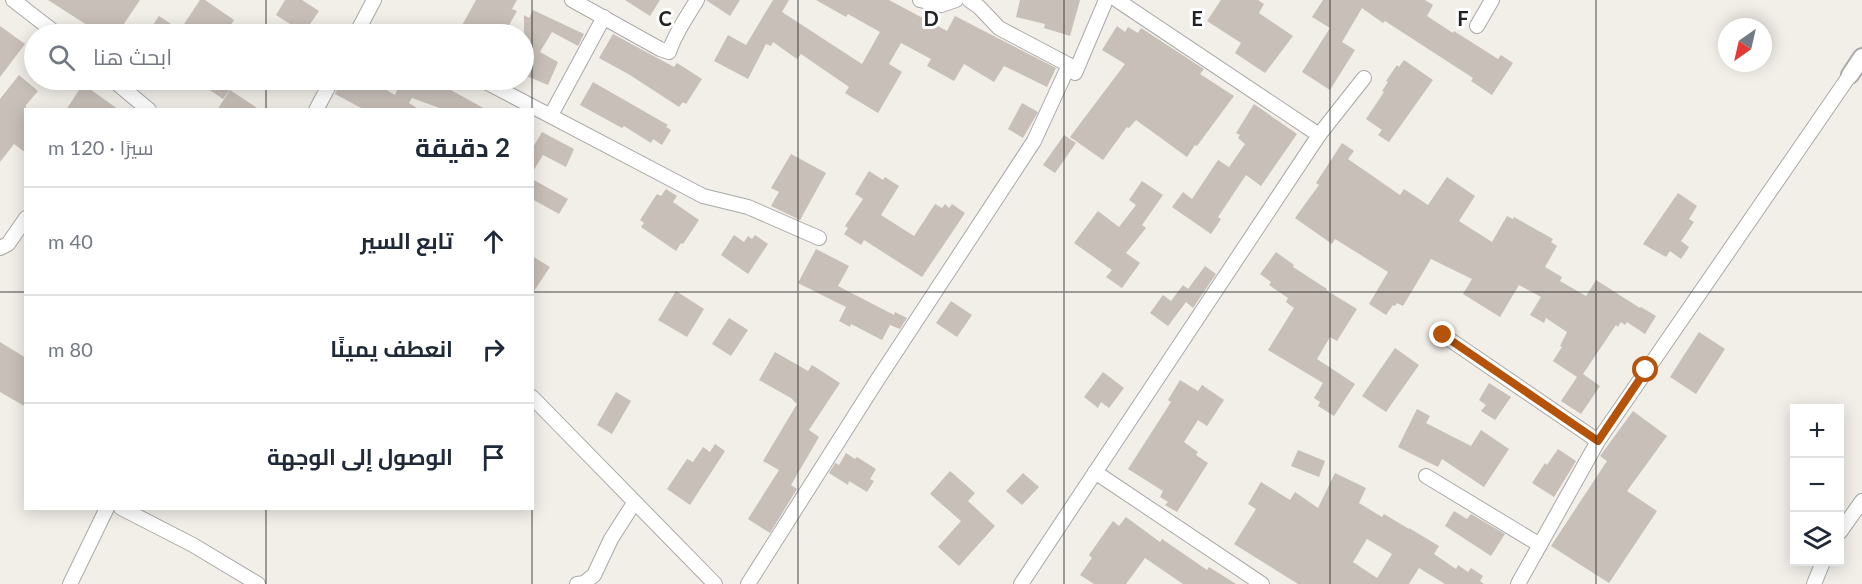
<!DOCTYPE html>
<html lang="ar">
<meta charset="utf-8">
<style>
:root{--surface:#fff;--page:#f6f6f7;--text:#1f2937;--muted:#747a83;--line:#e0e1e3}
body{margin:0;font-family:Lato,Cairo,sans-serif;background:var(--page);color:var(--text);direction:rtl}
.controls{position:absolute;right:18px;bottom:18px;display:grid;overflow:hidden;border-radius:0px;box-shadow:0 3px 15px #0003}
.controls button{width:54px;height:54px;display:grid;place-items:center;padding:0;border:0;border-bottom:2px solid var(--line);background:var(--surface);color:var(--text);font:30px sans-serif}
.compass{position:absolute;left:1718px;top:18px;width:54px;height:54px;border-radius:50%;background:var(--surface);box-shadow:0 3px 15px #0003;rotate:214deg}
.stop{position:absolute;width:18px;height:18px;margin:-14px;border:4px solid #b45309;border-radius:50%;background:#fff}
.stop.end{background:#b45309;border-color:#fff;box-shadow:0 2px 6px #0008}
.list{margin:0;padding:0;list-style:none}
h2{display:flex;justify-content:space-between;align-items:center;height:78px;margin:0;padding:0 24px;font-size:26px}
h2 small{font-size:20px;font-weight:400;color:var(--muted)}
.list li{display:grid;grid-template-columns:39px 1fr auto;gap:18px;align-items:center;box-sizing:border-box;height:108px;padding:0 24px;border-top:2px solid var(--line)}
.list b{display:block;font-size:22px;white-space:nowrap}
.list em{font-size:20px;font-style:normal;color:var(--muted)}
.icon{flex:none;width:33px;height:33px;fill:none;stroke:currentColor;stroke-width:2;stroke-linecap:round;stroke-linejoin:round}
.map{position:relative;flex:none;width:1862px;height:584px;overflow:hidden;direction:ltr}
.search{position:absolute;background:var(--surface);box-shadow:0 3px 15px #0003;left:24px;top:24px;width:510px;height:66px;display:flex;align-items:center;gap:15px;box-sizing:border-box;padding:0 21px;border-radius:33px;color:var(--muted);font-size:22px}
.panel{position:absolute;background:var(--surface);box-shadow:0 3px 15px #0003;left:24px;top:108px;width:510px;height:402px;border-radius:0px;direction:rtl}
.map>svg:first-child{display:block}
</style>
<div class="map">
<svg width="1862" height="584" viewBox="0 0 1862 584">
<rect width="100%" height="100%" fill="#f2efe9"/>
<g fill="#c7bfb8" fill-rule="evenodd">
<polygon points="48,0 140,0 117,34 101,34"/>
<polygon points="200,0 205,0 234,20 225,34 147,34 159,16 180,30"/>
<polygon points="285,0 302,0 319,11 304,33 276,15"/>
<polygon points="476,0 517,0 512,9 517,11 504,34 465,34 459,31"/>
<polygon points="625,0 660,0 650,16"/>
<polygon points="706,0 740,0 730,16"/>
<polygon points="773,0 789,0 782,12 862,64 880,32 848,14 846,17 816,0 889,0 947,31 955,16 1056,68 1047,87 1004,66 994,82 964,64 954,81 927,66 931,59 901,43 889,64 902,72 878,113 845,93 849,87 801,54 797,59 773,42 771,46 766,44 748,79 714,61 728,35 746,45"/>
<polygon points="1020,0 1080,0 1070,36 1044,28 1045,24 1016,17"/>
<polygon points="1221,0 1258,0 1264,4 1259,13 1293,36 1265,73 1235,53 1241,43 1207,21"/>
<polygon points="1323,0 1425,0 1433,5 1427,16 1453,33 1454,31 1498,59 1501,55 1513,63 1492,95 1471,81 1473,78 1385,21 1383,23 1362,8 1342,42 1355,50 1330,90 1302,72 1330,28 1312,17"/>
<polygon points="533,10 584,34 578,46 552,32 540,52 558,62 548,85 524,75 524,15 529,18"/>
<polygon points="0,26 25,44 0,77"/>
<polygon points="1117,26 1125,32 1128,27 1138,33 1141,28 1204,69 1200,74 1234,96 1197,146 1195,145 1187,157 1136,120 1129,128 1127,127 1103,160 1070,137 1125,64 1102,50"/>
<polygon points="613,34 674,67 677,63 702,79 686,104 683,102 679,107 630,75 599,58"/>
<polygon points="1404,60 1433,80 1389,142 1378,135 1382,130 1366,119 1384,92 1382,91 1388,82 1386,81 1397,65 1399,67"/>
<polygon points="19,75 38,91 26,105 26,153 14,144 0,162 0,99"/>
<polygon points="195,80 237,80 223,99"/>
<polygon points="341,80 369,80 395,95 401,80 422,80 449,89 487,110 445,110 412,98 409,103 420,110 365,110 335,94"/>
<polygon points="593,82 668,125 666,127 671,130 662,145 653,139 651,143 624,126 622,128 580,105"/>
<polygon points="83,84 119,110 66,110"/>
<polygon points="230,90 260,110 217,110"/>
<polygon points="1022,103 1038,112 1023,138 1008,129"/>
<polygon points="1254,104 1297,134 1261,186 1246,175 1218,217 1221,219 1211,234 1172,207 1183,192 1192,199 1218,160 1229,167 1245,144 1238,138 1240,135 1236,133"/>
<polygon points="542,132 574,149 566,167 543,155 532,173 532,149"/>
<polygon points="1064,135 1076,143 1055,173 1043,165"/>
<polygon points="1342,143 1354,151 1348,159 1400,195 1404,189 1428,205 1447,177 1475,196 1459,221 1492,242 1507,216 1513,219 1514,217 1553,239 1551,242 1557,246 1545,267 1562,277 1560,281 1586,296 1596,280 1640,308 1641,307 1656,316 1645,334 1627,322 1625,325 1621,322 1618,327 1616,325 1583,374 1600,386 1581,414 1561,401 1577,377 1553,361 1562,347 1560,346 1567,332 1546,318 1544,323 1530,315 1541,297 1519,285 1500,317 1463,294 1472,279 1431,259 1403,306 1397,303 1395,306 1393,305 1386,315 1369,304 1388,272 1335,239 1332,244 1295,218 1319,185 1316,183"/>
<polygon points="791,154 826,173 800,220 771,206 779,192 771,188"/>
<polygon points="869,171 883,180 885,177 899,186 881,215 914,236 935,204 942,208 945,204 949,208 952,204 965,213 922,277 864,240 861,245 844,234 848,228 845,226 863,199 855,194"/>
<polygon points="532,179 568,199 559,214 532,199"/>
<polygon points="1142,181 1163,195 1142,225 1146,228 1126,253 1140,263 1122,288 1106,277 1112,270 1074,243 1098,211 1119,227 1136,205 1129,200"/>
<polygon points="666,189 677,196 673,202 699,220 683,244 681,243 676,251 641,227 644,223 640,220 657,194 661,196"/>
<polygon points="1678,193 1697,206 1689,219 1694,222 1681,241 1689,247 1681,259 1670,251 1666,257 1643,244"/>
<polygon points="734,235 744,242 748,236 752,239 755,235 768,244 748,274 721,255"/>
<polygon points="816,249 849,266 838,286 894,315 895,312 907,318 900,329 890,325 882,340 851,324 850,327 839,321 846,307 798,283"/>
<polygon points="1276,252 1294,265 1293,267 1327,289 1326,290 1357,309 1337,341 1330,337 1317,359 1355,384 1334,416 1318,406 1320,402 1314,398 1323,383 1268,350 1294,308 1286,302 1288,298 1269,285 1271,282 1260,274"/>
<polygon points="532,256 550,267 532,294"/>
<polygon points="1205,266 1216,274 1193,308 1186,302 1168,326 1150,313 1163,295 1171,301 1183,285 1188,289"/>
<polygon points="676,291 704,309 687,337 658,320"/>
<polygon points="951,301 972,315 957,337 936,323"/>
<polygon points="729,318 748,330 731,356 712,344"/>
<polygon points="1699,332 1725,349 1696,394 1670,377"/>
<polygon points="0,342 26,358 26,407 0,392"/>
<polygon points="1395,348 1419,365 1386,412 1362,396"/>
<polygon points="775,352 808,371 812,365 840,383 809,430 819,437 791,485 797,489 770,533 748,519 779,470 763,461 797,404 791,398 759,380"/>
<polygon points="1103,372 1124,388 1109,408 1101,402 1098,408 1084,397"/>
<polygon points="1180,380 1198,391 1202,385 1224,400 1207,426 1198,420 1184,442 1198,452 1196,455 1208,463 1177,512 1165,505 1168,502 1160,497 1163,491 1128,469 1171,402 1168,400"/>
<polygon points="1489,383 1511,397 1495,420 1481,411 1486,405 1479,400"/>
<polygon points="616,392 631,401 612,434 597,425"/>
<polygon points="1417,409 1430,416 1426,423 1471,446 1481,430 1509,449 1484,487 1442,459 1438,467 1398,447"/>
<polygon points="1633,411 1667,436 1627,491 1657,511 1609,583 1551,546 1607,461 1600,456"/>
<polygon points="715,444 725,451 690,505 667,489 687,459 693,462 703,447 710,452"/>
<polygon points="1558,449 1576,461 1554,497 1532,483 1545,463 1547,465"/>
<polygon points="1298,450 1325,461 1319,477 1291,466"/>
<polygon points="846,453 855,459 857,457 876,469 870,479 874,481 867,492 849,481 848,485 829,473 835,463 839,465"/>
<polygon points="950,471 975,493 968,501 995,526 959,566 938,547 961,521 930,494"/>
<polygon points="1023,473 1039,487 1022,505 1006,491"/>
<path d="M1335,473L1366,488L1359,503L1382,517L1384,514L1409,529V528L1439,546L1434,554L1456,569L1458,565L1468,572L1471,568L1483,576L1480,581L1484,584H1445L1419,568L1409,584H1298L1234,544L1256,509L1248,504L1261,482L1290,500L1295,492L1318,508ZM1367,539L1392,554L1377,578L1353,562Z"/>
<polygon points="1454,511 1467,519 1471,514 1505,534 1491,556 1445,526"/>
<polygon points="1126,517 1160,542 1162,539 1207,570 1209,567 1236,584 1183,584 1145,558 1126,584 1094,584 1080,575 1092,558 1089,555 1113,521 1119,526"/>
</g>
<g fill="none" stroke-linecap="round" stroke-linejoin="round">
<defs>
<g id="minor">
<polyline points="13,0 57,34"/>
<path d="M572,0L660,49L669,52C675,33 687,17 697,0"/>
<polyline points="920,0 941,5 956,0"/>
<polyline points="969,0 979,7 999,28 1069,65"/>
<polyline points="1117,0 1319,135"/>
<polyline points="1477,26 1492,0"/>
<polyline points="356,34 374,0"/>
<polyline points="113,80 149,110"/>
<polyline points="482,80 703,196 748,207 819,238"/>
<polyline points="316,110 332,80"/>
<polyline points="551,115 604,17"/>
<polyline points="0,248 8,244 26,218"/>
<polyline points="1443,335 1598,441"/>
<polyline points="532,397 715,584"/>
<polyline points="1095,472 1262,584"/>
<polyline points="1426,476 1540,545"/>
<polyline points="121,508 193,545 258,584"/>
<polyline points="1840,532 1862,501"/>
<polyline points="70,584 107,508"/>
<polyline points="577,584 584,583 594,575 611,539 634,503"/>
<polyline points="748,584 876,382 1034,141 1069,65 1075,73 1106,0"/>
<polyline points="1021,584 1319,135 1364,78"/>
<polyline points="1518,584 1598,441 1850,75"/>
<polyline points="1814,584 1823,562"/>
</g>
<polyline id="tertiary" points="1850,75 1862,57"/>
</defs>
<use href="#minor" stroke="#a9a9a9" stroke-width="16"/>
<use href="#tertiary" stroke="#a9a9a9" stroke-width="20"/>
<use href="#minor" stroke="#fff" stroke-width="14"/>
<use href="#tertiary" stroke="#fff" stroke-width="16"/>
</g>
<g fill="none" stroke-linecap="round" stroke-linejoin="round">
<polyline stroke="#b45309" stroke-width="8" points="1443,335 1598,441 1646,370"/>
</g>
<path fill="none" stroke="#222" stroke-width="1.5" stroke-opacity="0.55" d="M266,0V34M532,0V110M798,0V584M1064,0V584M1330,0V584M1596,0V584M266,80V110M0,292H26M532,292H1862M266,508V584M532,508V584"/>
<g font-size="20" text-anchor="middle" font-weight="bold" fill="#222" stroke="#fff" stroke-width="6" stroke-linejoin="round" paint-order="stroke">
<text x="665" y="26">C</text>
<text x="931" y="26">D</text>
<text x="1197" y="26">E</text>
<text x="1463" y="26">F</text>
</g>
</svg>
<div class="controls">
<button>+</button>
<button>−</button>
<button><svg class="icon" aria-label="layers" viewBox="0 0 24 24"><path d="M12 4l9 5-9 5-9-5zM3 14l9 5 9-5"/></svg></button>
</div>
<svg class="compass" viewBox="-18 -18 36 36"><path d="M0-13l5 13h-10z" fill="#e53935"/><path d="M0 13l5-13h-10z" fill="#747a83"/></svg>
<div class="stop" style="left:1646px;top:370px"></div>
<div class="stop end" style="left:1443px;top:335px"></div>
<div class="search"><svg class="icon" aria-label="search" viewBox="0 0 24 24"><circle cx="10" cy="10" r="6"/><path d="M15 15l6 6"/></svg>ابحث هنا</div>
<section class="panel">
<h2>2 دقيقة<small>سيرًا · 120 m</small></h2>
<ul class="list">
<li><svg class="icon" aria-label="ahead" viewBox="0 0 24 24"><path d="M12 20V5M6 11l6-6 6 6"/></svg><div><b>تابع السير</b></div><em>40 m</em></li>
<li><svg class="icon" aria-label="right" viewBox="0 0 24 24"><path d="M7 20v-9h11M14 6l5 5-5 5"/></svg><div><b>انعطف يمينًا</b></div><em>80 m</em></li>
<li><svg class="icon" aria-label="arrive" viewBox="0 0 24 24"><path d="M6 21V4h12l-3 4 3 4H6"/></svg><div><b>الوصول إلى الوجهة</b></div></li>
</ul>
</section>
</div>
